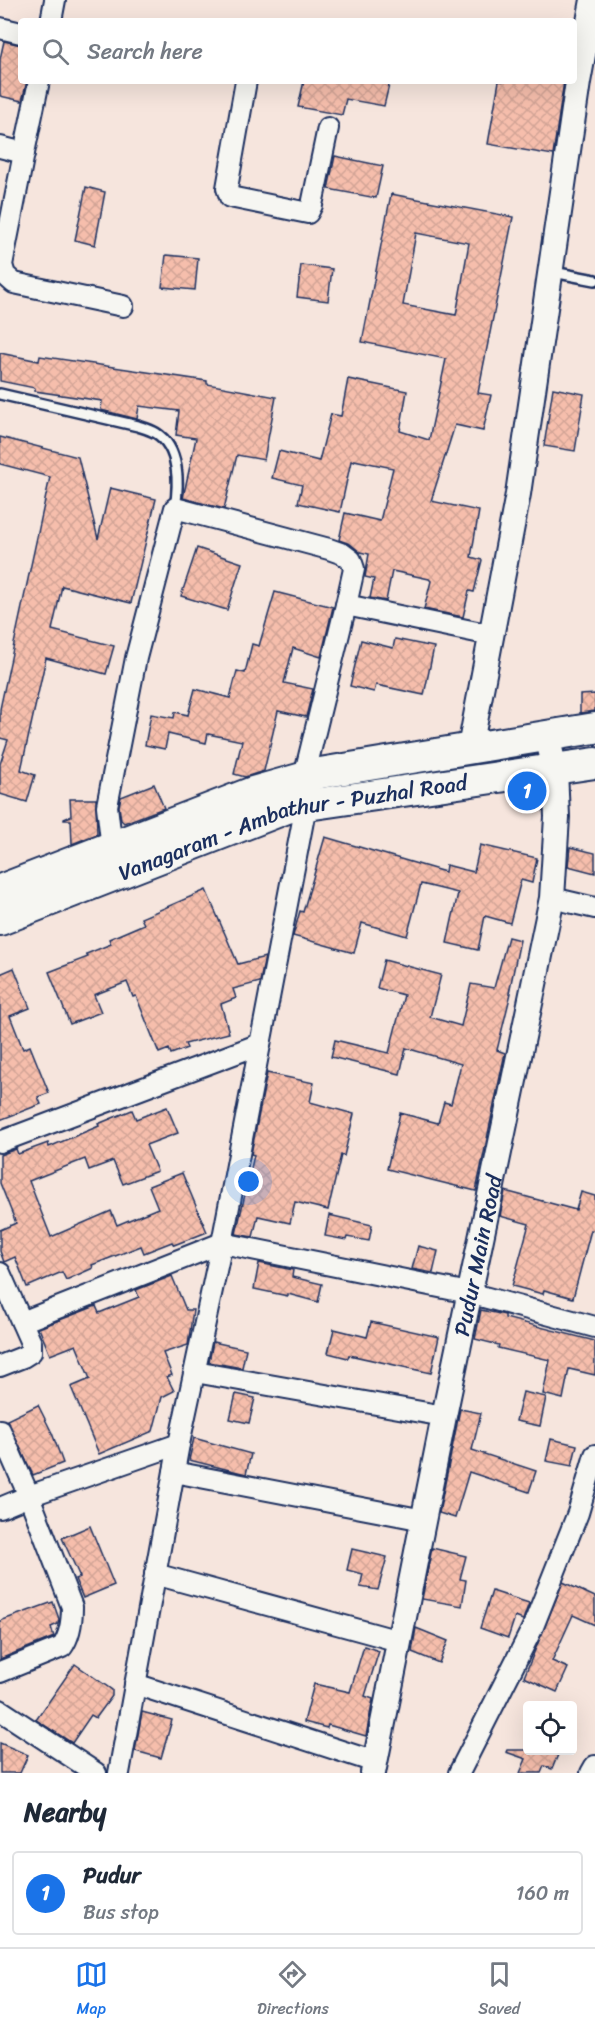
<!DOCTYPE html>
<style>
:root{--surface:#fff;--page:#f6f6f7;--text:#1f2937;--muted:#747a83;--line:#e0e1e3;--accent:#1a73e8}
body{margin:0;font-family:Sriracha,sans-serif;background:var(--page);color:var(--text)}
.controls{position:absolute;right:18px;bottom:18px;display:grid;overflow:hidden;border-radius:6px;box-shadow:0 6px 24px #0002}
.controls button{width:54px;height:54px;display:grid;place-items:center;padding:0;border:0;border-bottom:2px solid var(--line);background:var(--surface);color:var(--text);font:30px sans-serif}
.you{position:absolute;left:249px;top:1182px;width:21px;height:21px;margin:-15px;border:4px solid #fff;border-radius:50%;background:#1a73e8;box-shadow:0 0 0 9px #1a73e833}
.badge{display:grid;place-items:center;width:39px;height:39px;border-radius:50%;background:var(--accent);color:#fff;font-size:20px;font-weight:700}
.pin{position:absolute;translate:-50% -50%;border:3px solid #fff;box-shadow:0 2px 6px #0006}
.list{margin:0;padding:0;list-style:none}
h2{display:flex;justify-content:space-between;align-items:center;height:78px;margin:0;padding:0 24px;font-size:26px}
h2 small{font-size:20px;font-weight:400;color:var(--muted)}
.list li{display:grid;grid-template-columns:39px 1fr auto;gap:18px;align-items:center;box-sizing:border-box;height:84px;margin:0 12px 12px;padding:0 12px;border:2px solid var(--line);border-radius:6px}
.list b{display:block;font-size:22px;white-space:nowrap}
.list p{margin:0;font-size:20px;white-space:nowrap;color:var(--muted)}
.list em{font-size:20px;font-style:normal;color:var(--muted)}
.icon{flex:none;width:33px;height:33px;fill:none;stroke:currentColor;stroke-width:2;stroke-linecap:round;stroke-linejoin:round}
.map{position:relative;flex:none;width:595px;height:1773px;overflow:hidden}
.search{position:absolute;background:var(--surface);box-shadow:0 6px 24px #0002;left:18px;right:18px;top:18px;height:66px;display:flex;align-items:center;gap:15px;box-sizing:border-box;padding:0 21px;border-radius:6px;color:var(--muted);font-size:22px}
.sheet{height:174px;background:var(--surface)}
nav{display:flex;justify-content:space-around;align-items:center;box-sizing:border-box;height:84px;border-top:2px solid var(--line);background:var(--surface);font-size:16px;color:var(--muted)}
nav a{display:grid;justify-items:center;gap:3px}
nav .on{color:var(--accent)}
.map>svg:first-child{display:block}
</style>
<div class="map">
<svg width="595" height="1773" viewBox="0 0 595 1773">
<defs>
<pattern id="building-cross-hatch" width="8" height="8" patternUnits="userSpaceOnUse" patternTransform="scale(1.5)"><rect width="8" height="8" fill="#f6beac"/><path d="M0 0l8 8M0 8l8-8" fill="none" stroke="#d2a496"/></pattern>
</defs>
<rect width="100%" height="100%" fill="#f6e5dd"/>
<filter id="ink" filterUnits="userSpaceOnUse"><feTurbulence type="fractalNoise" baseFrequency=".0167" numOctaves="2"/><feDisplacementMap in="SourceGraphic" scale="12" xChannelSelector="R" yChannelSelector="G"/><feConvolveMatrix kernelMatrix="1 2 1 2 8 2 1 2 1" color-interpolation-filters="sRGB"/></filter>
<g filter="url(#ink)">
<g fill="url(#building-cross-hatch)" stroke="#1b2f5e" stroke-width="1.5" fill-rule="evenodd">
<polygon points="4,41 21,45 21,81 27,81 22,101 0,96 0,59"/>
<polygon points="304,81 390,81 384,106 346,99 342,115 298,107"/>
<polygon points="499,81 564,81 553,155 488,144"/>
<polygon points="335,156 383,166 376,198 328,189"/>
<polygon points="86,187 105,192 95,245 75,240"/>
<path d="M391,194L513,217L478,393L491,395L483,431L455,425L431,501L479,511L471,557L482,560L474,592L469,591L463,617L424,609L431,581L429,579L392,571L386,601L370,598L374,579L365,577L369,554L360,552L350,544L339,540L345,513L380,521L393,468L354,460V462L351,461L340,512L298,503L302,485L272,478L279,451L319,461L331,414L341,416L348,379L407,391L400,431L429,440L446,359L362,342ZM416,233L469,243L456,315L403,305Z"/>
<polygon points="166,255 198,258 195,290 162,287"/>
<polygon points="301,265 332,269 328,301 297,297"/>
<polygon points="0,353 39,361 40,356 207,381 207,384 276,397 264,460 237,455 224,509 183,498 196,438 176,435 179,411 139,406 137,419 101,410 102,401 35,391 35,388 0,381"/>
<polygon points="553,388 584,394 575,451 544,446"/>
<polygon points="0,437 78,457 98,539 110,488 156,499 131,603 62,586 52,630 114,646 106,674 46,658 21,770 35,775 27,802 0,794 0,764 8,740 0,738 0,709 50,477 0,464"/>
<polygon points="197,548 242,563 227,610 181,596"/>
<polygon points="275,592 333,607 321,657 293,648 284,683 313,689 306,717 278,711 264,771 245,777 234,774 242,741 208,734 206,743 168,734 165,749 145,745 151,714 174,718 175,712 188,715 195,689 230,698 237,671 245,673 252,644 259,646"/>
<polygon points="395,639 434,647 424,695 376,685 374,692 350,686 361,640 393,648"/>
<polygon points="595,694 595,711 580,713 580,695"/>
<polygon points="154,784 164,808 124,823 121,820 119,806 121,797"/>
<polygon points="70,799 96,799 97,834 72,844 71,820 64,820 64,819 71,816"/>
<polygon points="325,837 445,872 446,865 474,872 480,845 537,858 532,883 521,880 510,923 485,916 478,950 447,943 458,893 421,884 407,936 362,923 354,953 293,936 300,911 303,912"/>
<polygon points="570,847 595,853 595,873 568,866"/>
<polygon points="206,890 238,964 265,957 260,982 233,989 236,998 221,1004 229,1033 185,1044 187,1048 171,1054 169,1049 159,1053 136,996 133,997 127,982 94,995 101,1012 70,1024 49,972 88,957 86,954 111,944 109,939 144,924 141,918"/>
<polygon points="508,937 520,940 509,993 511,993 497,1050 505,1053 476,1191 387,1169 400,1113 438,1123 444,1102 451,1104 461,1064 406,1048 400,1074 331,1057 335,1040 389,1053 404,995 377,988 384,960 441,975 430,1017 461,1026 471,984 494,988"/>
<polygon points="14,968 30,1008 10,1016 23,1049 30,1046 49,1093 38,1097 41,1104 0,1120 0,974"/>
<polygon points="267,1073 314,1083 310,1102 354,1114 344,1156 341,1155 328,1210 295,1202 290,1223 258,1216 253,1237 236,1234 254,1155 251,1154"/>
<polygon points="167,1107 178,1133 146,1145 157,1171 123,1184 113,1161 89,1170 85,1159 29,1181 51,1237 111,1211 117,1225 158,1208 149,1186 182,1173 207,1232 174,1245 172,1242 144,1253 141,1246 92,1265 93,1268 66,1280 62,1272 27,1287 15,1257 4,1262 0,1251 0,1230 16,1223 0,1183 0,1155 16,1149 18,1154 48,1143 49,1147 99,1126 98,1124 132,1110 136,1119"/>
<polygon points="505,1191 576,1210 581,1192 595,1196 595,1231 591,1230 573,1298 544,1290 543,1294 512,1286 529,1224 500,1216"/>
<polygon points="329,1215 372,1225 369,1241 347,1237 346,1240 325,1236"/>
<polygon points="418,1246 438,1251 433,1273 412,1269"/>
<polygon points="259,1263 293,1270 292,1277 322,1284 318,1302 288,1294 288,1296 254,1289"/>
<polygon points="172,1276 186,1310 193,1310 188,1345 163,1353 172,1375 167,1377 174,1391 162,1397 153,1431 99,1454 71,1387 90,1379 76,1345 50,1355 39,1328 96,1306 99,1313 139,1297 136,1290"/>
<polygon points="481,1310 505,1315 505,1318 595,1341 595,1375 569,1369 563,1399 543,1394 550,1360 498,1348 499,1345 475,1339"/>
<polygon points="371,1322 439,1337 431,1373 349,1355 348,1358 328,1353 334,1329 367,1337"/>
<polygon points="213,1342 246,1349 242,1368 209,1362"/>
<polygon points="523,1392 546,1397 540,1426 516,1421"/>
<polygon points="236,1394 255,1398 249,1423 230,1419"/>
<polygon points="38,1405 52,1433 63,1463 33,1475 7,1420"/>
<polygon points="460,1409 481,1413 472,1450 536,1471 529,1492 469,1472 455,1518 439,1513"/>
<polygon points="194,1438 251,1454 246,1474 189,1460"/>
<polygon points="551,1439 577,1445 572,1466 546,1461"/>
<polygon points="90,1526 114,1585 83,1598 75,1579 80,1577 62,1538"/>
<polygon points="432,1548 466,1556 460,1579 466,1580 462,1606 422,1599"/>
<polygon points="352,1549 387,1557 378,1590 360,1587 363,1574 347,1570"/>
<polygon points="563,1582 595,1597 595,1625 573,1615 552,1661 568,1668 557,1692 524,1677"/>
<polygon points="492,1591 529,1603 523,1620 515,1617 508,1638 480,1628"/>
<polygon points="53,1602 59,1619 58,1624 51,1627 54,1637 0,1659 0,1621"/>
<polygon points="416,1628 448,1641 439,1663 412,1652"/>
<polygon points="364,1646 379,1651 365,1696 373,1699 366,1736 328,1725 327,1728 304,1722 314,1684 350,1692"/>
<polygon points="75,1664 112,1690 112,1696 96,1718 91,1715 72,1743 36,1720"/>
<polygon points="142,1712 172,1720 161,1758 135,1751"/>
<polygon points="0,1743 28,1755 20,1773 0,1773"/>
<polygon points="507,1750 560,1750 552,1769 544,1766 541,1773 520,1773 526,1759 506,1752"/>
</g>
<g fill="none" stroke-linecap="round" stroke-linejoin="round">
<defs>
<g id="service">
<polyline points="553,272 595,280"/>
<path d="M0,394L138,426C144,428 151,430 156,433C180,448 179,484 175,508"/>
</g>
<g id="minor">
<polyline points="51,21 55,0"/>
<polyline points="0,28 21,33"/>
<polyline points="246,81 227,188 230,197 308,213 312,205 328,128"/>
<polyline points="0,147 24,153 39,81"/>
<polyline points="24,153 2,265 5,275 14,283 123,306"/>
<polyline points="346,605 491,635"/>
<polyline points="113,857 107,806 136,658 175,508 329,549 343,554 351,560 354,569 346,605 304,777"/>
<polyline points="552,898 595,908"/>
<polyline points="0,1142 260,1044"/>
<polyline points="0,1273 31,1343 31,1352 23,1357 0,1366"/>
<polyline points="22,1322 222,1243 469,1293 595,1327"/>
<polyline points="195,1372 444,1416"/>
<path d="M0,1430L29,1496L72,1607C72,1620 70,1636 62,1647L0,1672"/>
<polyline points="174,1472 424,1520"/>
<polyline points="0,1508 29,1496 179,1444"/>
<polyline points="155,1574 399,1641"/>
<polyline points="135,1684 375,1762"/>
<polyline points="0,1710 96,1773"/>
<polyline points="119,1773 179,1444 222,1243 306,805"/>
<polyline points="459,1773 532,1629 578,1513 595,1455"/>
<polyline points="591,1773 595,1766"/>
</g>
<g id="tertiary">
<polyline points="470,748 518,494 578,82 593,0"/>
<path id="s1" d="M373,1773L444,1416L552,898L557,817L555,769L547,736"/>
</g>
<g id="primary">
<polyline points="0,890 253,792 320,773 595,728"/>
<path id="s2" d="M0,920L287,808L595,763"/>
</g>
</defs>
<use href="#service" stroke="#1b2f5e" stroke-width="14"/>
<use href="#minor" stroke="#1b2f5e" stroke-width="24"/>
<use href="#tertiary" stroke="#1b2f5e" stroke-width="28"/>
<use href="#primary" stroke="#1b2f5e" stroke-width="34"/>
<use href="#service" stroke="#f6f6f2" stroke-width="9"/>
<use href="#minor" stroke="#f6f6f2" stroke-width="20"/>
<use href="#tertiary" stroke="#f6f6f2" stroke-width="24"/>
<use href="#primary" stroke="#f6f6f2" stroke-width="30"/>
</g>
</g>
<g text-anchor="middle" stroke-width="5" stroke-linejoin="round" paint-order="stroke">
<g font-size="22" fill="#1b2f5e" stroke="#f6f6f2">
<text dy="8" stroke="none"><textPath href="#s2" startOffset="309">Vanagaram - Ambathur - Puzhal Road</textPath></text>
<text dy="8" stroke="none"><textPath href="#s1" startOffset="528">Pudur Main Road</textPath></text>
</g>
</g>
</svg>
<div class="controls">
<button><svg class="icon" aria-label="locate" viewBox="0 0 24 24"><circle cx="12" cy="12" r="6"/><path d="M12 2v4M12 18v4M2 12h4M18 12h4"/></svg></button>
</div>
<div class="you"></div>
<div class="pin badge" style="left:527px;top:791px">1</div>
<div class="search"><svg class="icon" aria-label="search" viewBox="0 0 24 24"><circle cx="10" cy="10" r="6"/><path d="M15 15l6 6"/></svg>Search here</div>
</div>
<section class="sheet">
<h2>Nearby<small></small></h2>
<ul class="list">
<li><span class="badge">1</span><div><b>Pudur</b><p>Bus stop</p></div><em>160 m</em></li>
</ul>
</section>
<nav>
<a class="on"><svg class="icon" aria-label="map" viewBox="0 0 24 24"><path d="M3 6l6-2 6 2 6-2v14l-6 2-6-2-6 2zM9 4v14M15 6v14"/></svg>Map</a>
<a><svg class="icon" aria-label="directions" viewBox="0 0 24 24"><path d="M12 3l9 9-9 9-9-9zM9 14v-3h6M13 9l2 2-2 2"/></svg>Directions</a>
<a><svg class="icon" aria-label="saved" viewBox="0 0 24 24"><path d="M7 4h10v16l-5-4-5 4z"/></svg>Saved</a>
</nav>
